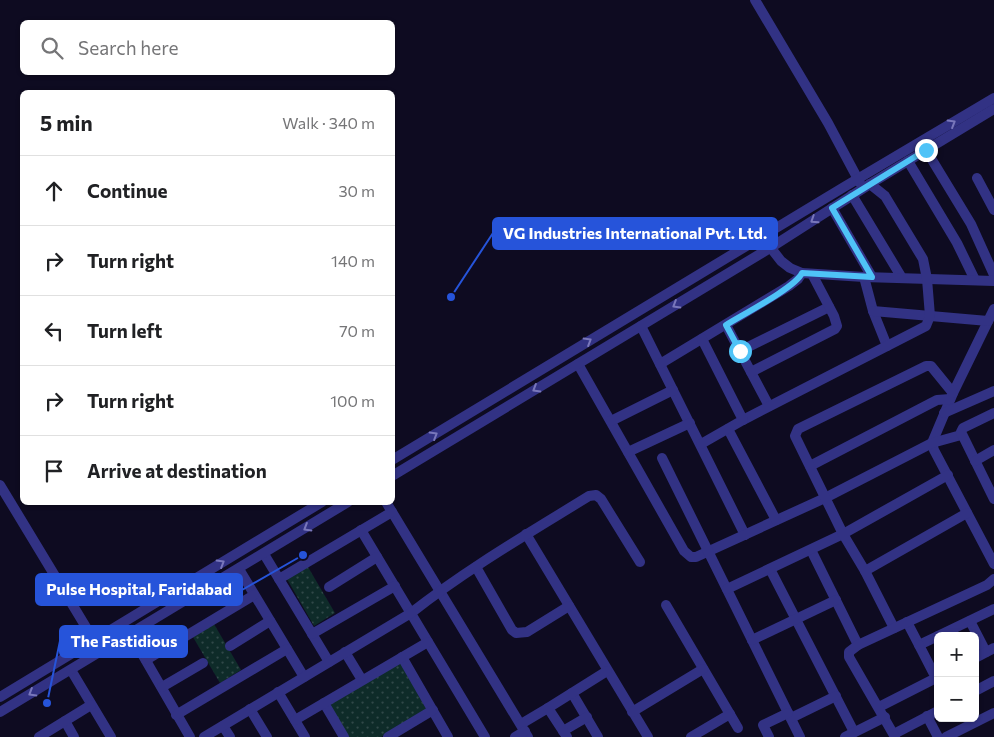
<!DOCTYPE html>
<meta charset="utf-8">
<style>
:root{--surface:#fff;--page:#f2f2f2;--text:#202124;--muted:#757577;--line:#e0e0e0}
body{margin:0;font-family:Commissioner,sans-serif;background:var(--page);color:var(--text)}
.controls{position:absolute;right:15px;bottom:15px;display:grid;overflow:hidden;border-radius:8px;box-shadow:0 1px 4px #0004}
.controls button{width:45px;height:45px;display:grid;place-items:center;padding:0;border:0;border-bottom:1px solid var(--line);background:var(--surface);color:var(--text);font:25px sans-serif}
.stop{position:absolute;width:15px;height:15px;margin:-11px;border:4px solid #4fc3f7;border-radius:50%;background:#fff}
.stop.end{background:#4fc3f7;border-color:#fff;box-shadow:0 1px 5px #0008}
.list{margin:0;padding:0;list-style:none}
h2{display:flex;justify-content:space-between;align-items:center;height:65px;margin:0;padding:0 20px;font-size:21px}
h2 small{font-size:16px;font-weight:400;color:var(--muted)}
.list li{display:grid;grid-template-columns:32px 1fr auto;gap:15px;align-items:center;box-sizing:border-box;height:70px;padding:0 20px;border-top:1px solid var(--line)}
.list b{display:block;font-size:19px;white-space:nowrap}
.list em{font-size:16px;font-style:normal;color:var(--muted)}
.icon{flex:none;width:28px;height:28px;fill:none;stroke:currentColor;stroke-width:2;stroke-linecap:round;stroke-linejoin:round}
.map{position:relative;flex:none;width:994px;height:737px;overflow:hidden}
.search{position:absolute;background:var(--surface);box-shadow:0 1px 4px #0004;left:20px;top:20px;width:375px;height:55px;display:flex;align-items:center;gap:12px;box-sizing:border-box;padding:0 18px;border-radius:8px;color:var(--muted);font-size:19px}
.panel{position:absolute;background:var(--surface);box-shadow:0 1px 4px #0004;left:20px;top:90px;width:375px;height:415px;border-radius:8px}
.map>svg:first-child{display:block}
</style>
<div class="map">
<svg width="994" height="737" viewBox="0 0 994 737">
<defs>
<pattern id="grass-dots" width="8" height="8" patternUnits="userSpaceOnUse" patternTransform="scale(1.25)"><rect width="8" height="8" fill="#0e2b29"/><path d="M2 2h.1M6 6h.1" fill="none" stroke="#304849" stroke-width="1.8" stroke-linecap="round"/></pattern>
</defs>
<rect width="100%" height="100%" fill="#0e0b21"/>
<g fill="url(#grass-dots)">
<polygon points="308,567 335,613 314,626 287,579"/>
<polygon points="214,624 241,670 220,683 193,637"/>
<polygon points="400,662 427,710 381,737 348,737 329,704"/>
</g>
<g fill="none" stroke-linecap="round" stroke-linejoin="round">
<g stroke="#323284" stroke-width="10">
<polyline points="755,0 828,123 860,183"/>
<polyline points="926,150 971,224 994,275"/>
<polyline points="908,161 957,243 975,280"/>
<polyline points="977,178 994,210"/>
<polyline points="852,195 902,278"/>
<polyline points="832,208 872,277"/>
<polyline points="767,243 781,261 790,268 802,273 864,277 994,281"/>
<polyline points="864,277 873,311 887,346"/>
<polyline points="994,309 953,393 932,443 934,450 994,564"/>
<polyline points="873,311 988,321"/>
<polyline points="726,325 769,406"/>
<polyline points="641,326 745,535"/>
<polyline points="740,351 829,307"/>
<polyline points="578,364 684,551 691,557 696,557 825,498 932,443 961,435"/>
<polyline points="660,364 789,286 798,279 802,273"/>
<polyline points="751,372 835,329 837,326 834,316 812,274"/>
<polyline points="944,413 994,391"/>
<polyline points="994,413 963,428 961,432 994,499"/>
<polyline points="743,420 926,326 930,316 927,279 923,259 885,196 870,184"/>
<polyline points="611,421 673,390"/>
<polyline points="728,429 776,520"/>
<polyline points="701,444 743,420 702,339"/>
<polyline points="628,452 690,423"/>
<polyline points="662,458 800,737"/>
<polyline points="392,460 844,187 994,98"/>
<polyline points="975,461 994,450"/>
<polyline points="810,466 937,400 950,399"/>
<polyline points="392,476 770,248 870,184 994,109"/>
<polyline points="0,485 98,647"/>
<polyline points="386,502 528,737"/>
<polyline points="361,530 485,737"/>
<polyline points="526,534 648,737"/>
<polyline points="811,550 858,645"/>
<polyline points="264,554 329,662"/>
<polyline points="476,567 512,630 516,633 527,632 569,606"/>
<polyline points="239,569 304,677"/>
<polyline points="770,569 854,732"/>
<polyline points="865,571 967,513"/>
<polyline points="279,579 392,512"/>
<polyline points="329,587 377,557"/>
<polyline points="727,589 843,534 948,475"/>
<polyline points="666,605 738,728"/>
<polyline points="970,621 986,652"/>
<polyline points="907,622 919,645 938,636"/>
<polyline points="894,628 865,571 843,534 795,436 798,429 926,366 931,366 953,393"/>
<polyline points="130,633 190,737"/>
<polyline points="312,634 395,586"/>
<polyline points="938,636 994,609"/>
<polyline points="752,640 836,600"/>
<polyline points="230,646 270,621"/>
<polyline points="345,652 362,680"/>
<polyline points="402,657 448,737"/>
<polyline points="975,658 994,648"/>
<polyline points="146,660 254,595"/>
<polyline points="71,670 111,737"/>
<polyline points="162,687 203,663"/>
<polyline points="975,691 994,681"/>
<polyline points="278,692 305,737"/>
<polyline points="572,693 598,737"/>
<polyline points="0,697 322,502"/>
<polyline points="324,703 344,737"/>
<polyline points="879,707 936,678 919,645"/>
<polyline points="250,709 267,737"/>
<polyline points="0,712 348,502"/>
<polyline points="632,712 703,669"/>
<polyline points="176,715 287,649"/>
<polyline points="927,716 938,737"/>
<polyline points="791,718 836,696"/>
<polyline points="295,720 428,642"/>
<polyline points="65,721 74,737"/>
<polyline points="521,724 548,708"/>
<polyline points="223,726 230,737"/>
<polyline points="563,731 587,717"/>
<polyline points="894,734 938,711"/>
<polyline points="39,737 91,705"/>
<path d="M204,737L411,613C467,569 529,533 589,496L596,495L601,499L640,562"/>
<polyline points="388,737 433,710"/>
<polyline points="515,737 525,731"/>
<polyline points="567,737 548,708 607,671"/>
<polyline points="691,737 730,714"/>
<polyline points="769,737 763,725 788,713"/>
<polyline points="845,737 885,717"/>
<polyline points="895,737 849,657 849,652 858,645 987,585 994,579"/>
<polyline points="946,737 994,713"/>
</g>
</g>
<defs><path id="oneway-chevron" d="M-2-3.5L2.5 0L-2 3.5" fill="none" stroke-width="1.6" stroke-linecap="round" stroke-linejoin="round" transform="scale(1.25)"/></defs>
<g stroke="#7977bb">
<use href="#oneway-chevron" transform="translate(952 123) rotate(-31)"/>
<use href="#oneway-chevron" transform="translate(814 220) rotate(147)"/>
<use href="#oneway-chevron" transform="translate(676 305) rotate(149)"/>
<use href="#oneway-chevron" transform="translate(588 341) rotate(-31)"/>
<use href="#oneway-chevron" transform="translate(536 389) rotate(149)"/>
<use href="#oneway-chevron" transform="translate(434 435) rotate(-31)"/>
<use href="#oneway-chevron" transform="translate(307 528) rotate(149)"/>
<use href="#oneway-chevron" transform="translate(221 563) rotate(-31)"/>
<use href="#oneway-chevron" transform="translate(32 693) rotate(149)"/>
</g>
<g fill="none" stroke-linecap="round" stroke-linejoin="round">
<path stroke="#4fc3f7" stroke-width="6" d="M740,351L726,325C742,315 796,287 802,273L872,277L832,208L926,150"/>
</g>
<path fill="none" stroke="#2654da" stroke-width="2" d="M451 297L493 233M303 555L242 590M47 703L60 641"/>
<g fill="#2654da" stroke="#0e0b21" stroke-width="2">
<circle cx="451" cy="297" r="5"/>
<circle cx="303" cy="555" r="5"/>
<circle cx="47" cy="703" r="5"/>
</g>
<g fill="#2654da" stroke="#2654da" stroke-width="2">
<rect x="493" y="218" width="284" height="31" rx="5"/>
<rect x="36" y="574" width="206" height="31" rx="5"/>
<rect x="60" y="626" width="127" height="31" rx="5"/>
</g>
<g font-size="16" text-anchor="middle" font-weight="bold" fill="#fff">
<text x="635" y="239">VG Industries International Pvt. Ltd.</text>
<text x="139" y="595">Pulse Hospital, Faridabad</text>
<text x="124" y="647">The Fastidious</text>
</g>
</svg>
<div class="controls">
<button>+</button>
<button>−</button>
</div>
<div class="stop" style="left:740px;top:351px"></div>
<div class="stop end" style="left:926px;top:150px"></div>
<div class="search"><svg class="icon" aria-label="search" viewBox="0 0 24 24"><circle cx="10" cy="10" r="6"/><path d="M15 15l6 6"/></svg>Search here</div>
<section class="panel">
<h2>5 min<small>Walk · 340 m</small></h2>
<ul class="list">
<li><svg class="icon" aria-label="ahead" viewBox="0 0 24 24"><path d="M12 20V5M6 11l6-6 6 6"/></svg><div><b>Continue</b></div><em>30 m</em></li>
<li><svg class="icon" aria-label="right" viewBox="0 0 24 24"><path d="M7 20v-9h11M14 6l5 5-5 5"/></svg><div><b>Turn right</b></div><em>140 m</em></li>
<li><svg class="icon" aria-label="left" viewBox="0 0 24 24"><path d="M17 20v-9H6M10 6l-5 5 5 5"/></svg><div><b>Turn left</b></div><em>70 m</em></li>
<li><svg class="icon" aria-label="right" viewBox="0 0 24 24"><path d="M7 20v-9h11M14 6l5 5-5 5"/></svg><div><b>Turn right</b></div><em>100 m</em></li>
<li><svg class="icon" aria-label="arrive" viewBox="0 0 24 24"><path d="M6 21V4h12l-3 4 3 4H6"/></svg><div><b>Arrive at destination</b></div></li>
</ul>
</section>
</div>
